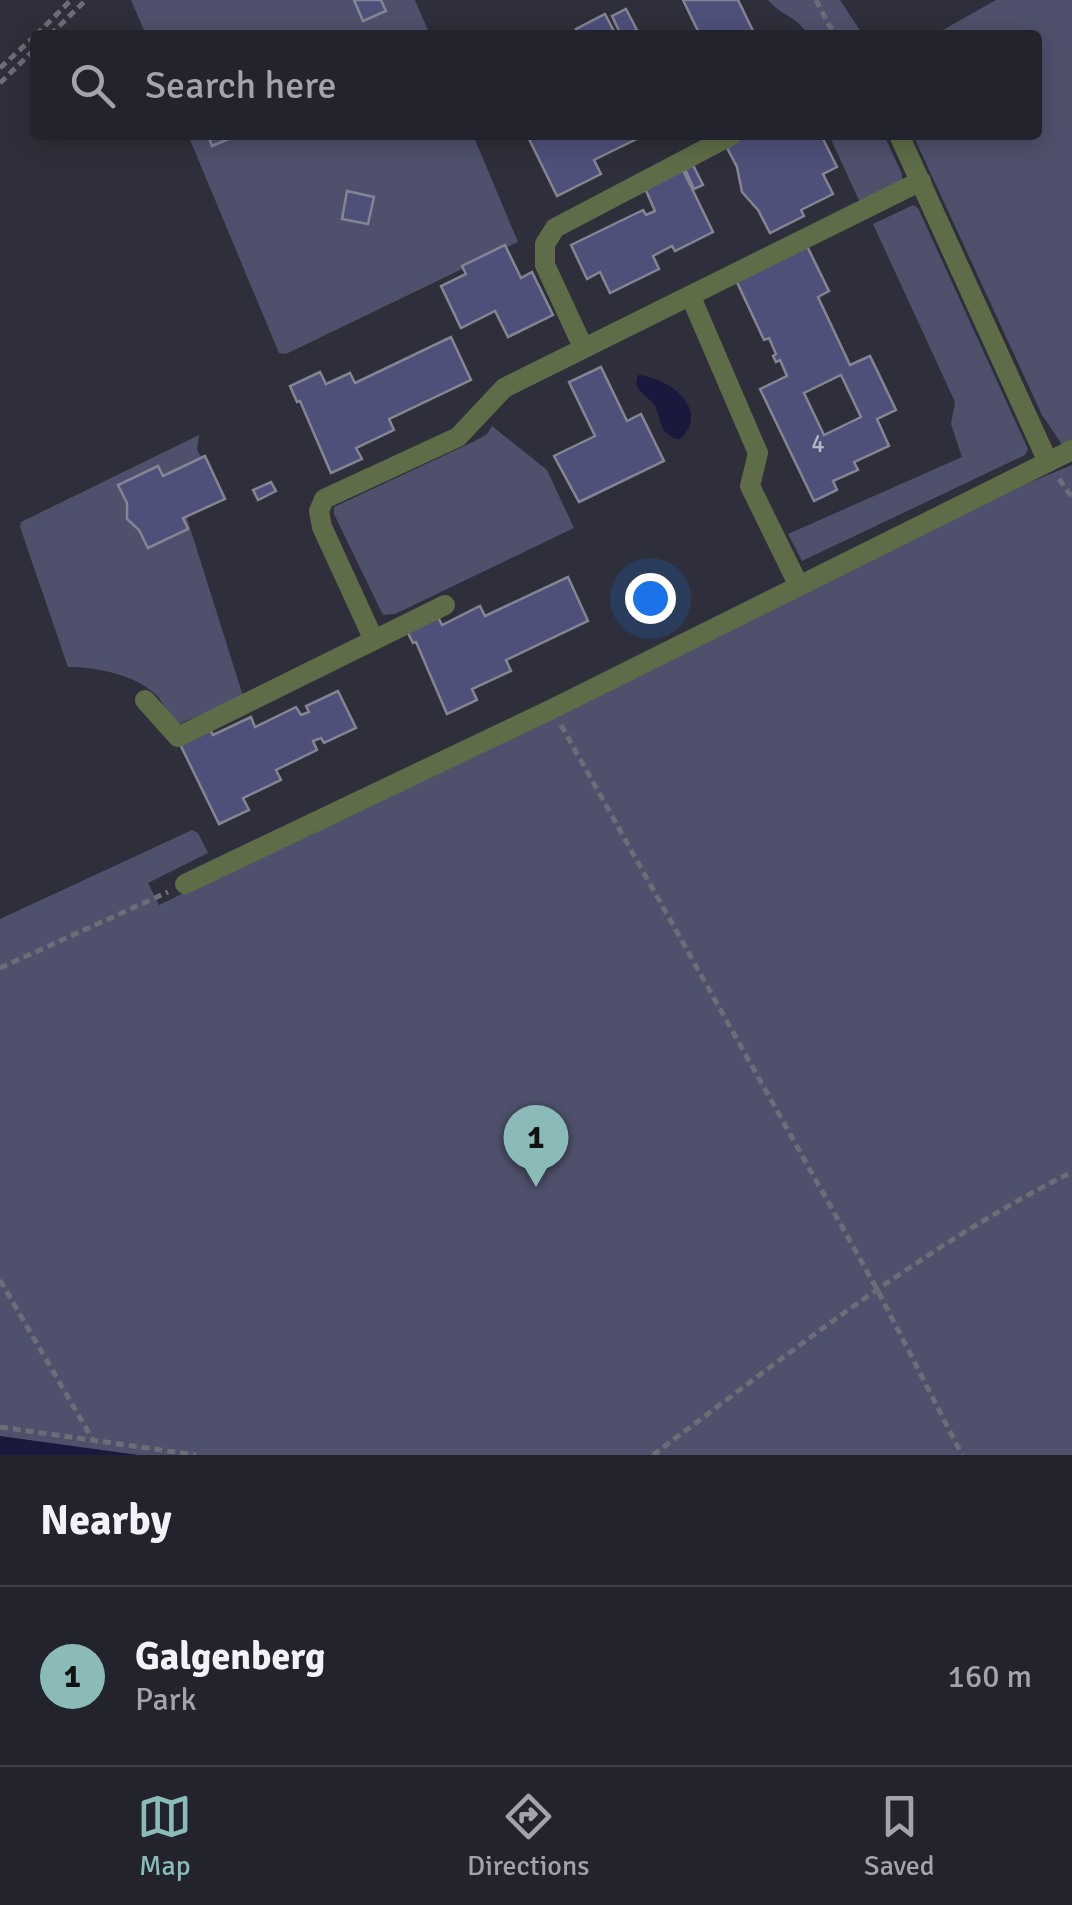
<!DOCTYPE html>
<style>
:root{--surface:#22232c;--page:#2e2f38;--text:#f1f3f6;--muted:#a2a4a9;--line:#3f4048;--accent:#8bbbb9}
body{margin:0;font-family:Signika,sans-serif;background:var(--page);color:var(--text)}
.you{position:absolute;left:650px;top:598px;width:35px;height:35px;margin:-25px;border:8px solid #fff;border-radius:50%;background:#1a73e8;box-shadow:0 0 0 15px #1a73e833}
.badge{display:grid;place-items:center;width:65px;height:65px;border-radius:50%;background:var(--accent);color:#111;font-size:32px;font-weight:700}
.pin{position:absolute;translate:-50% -82px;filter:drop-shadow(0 2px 5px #0008)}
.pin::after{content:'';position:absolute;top:52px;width:35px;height:30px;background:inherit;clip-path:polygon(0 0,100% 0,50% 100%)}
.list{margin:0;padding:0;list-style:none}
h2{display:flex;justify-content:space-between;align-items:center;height:130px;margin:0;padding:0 40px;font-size:42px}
h2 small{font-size:32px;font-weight:400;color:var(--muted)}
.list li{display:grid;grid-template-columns:65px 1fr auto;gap:30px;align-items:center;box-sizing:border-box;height:180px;padding:0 40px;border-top:2px solid var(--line)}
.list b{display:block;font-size:38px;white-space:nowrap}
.list p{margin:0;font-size:32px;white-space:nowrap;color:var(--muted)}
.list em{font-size:32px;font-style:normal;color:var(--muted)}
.icon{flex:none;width:55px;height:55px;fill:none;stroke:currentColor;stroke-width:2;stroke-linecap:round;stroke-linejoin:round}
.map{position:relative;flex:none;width:1072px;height:1455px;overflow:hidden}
.search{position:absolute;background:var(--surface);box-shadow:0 5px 25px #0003;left:30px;right:30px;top:30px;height:110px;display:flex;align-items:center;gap:25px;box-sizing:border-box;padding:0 35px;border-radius:10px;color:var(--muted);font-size:38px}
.sheet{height:310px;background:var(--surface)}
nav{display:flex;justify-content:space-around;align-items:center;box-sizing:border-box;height:140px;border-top:2px solid var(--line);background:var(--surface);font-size:28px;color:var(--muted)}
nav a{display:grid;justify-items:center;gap:5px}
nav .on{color:var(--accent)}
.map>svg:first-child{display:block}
</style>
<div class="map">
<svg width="1072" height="1455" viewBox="0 0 1072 1455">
<rect width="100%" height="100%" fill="#2e2f3a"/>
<g fill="#4f506b">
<polygon points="131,0 415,0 430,35 146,35"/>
<path d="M768,0H840L863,35H808C796,15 781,16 768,0Z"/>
<polygon points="996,0 1072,0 1072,459 1042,415 913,135 1037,135 1037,35 934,35"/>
<polygon points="188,135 473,135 518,242 286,354 279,353"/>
<polygon points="829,135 884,135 902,174 903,184 862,207"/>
<polygon points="913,205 918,208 1028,449 1025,455 802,561 788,534 962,457 951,424 955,402 873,224"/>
<polygon points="492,426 547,470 574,528 395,614 383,615 334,514 334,507 475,441 487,434"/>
<path d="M199,435L197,450L223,494L186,515L243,696L175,726C168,715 163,700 153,692C134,675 93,666 68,667L20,527L21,522Z"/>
<polygon points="1072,465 1072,1455 0,1455 0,919 192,830 198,833 208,853 148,883 159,905 1021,486"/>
</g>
<g fill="#1a183c">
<path d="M638,375C669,377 712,411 680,439L673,438L663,430L655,405L640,391L636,384Z"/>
<polygon points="0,1436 138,1455 0,1455"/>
</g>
<g fill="#4f507a" stroke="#848593" stroke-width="2.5" fill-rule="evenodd">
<polygon points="354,0 381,0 386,11 363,21"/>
<polygon points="683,0 738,0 755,35 700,35"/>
<polygon points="626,9 637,30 621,35 612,16"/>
<polygon points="605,14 616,35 579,35 576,29"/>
<polygon points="208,135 238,135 212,146"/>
<polygon points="527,135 653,135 646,138 645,135 594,160 601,174 557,196"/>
<polygon points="744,135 804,135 805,138 821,135 837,167 823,174 833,194 801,210 804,216 770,233 758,210 742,192 737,167 725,144"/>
<polygon points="693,165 703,185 694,189 685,169"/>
<polygon points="682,168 713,232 675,251 672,246 653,256 659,269 610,293 600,272 587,279 571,245 643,210 646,215 655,211 644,186"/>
<polygon points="347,191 374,197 368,224 342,219"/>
<path d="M806,244L829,291L818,297L850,365L870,356L896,410L877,419L889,446L854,462L858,470L833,481L837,490L814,501L760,389L787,376L780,360L776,362L773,356L776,354L769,338L764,340L735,278ZM841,375L861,417L824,435L804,393Z"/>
<polygon points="505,245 521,278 532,272 553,315 508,337 495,311 461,328 441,286 466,274 462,266"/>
<polygon points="451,337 471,380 389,419 394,430 356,448 362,459 331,473 300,401 297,402 290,386 320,372 326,384 350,373 355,383"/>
<polygon points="601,367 627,421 641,414 664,461 579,502 554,456 595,436 569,382"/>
<polygon points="205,456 225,499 183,518 188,529 148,548 139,530 127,519 127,503 118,485 158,466 163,476"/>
<polygon points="271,482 276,491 258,500 253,490"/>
<polygon points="568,577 588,621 506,660 511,671 472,689 477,700 447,714 416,642 413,643 405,627 436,613 442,625 480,606 485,616"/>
<polygon points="338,691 356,728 324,743 321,738 313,741 317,750 276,770 281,780 243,798 249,810 219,824 177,738 207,723 213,735 251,717 255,727 296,707 301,715 309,712 306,706"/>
</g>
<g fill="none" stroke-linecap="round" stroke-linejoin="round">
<g stroke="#6c6d77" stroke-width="5" stroke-dasharray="8 5" stroke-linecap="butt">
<polyline points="816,0 830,27 844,35"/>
<polyline points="36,35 71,0"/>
<polyline points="50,35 86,0"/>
<polyline points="0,68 35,36"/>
<polyline points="0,83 35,49"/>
<polyline points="1059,479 1072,497"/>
<polyline points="561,725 878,1291 962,1455"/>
<polyline points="0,968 168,892"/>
<polyline points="0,1280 93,1440"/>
<polyline points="0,1427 196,1455"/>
<path d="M653,1455C786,1356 923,1246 1072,1172"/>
</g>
<g stroke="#5e6d48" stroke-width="20">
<polyline points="899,135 1048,462"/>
<polyline points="691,297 758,453 750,486 798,584"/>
<polyline points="583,347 545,265 545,244 555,228 732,135"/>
<polyline points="373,638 322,527 319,511 324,499 458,437 504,388 921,181"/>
<polyline points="145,700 178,737 445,605"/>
<polyline points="185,884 552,709 1072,450"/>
</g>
</g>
<g text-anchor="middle" stroke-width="8" stroke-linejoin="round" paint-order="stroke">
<g font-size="25" fill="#b5b5c6">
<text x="818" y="452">4</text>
</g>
</g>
</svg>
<div class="you"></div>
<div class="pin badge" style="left:536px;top:1187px">1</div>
<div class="search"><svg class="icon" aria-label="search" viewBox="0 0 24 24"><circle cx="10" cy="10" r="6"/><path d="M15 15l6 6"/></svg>Search here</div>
</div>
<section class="sheet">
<h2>Nearby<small></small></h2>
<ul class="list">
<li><span class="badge">1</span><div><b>Galgenberg</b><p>Park</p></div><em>160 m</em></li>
</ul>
</section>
<nav>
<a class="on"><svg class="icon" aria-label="map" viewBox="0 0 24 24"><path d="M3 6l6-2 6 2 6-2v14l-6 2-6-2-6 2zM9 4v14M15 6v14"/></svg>Map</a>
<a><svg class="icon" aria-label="directions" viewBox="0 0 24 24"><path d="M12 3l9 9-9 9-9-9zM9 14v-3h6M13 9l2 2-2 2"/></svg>Directions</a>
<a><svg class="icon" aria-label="saved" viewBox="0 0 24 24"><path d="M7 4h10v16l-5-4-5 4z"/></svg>Saved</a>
</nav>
